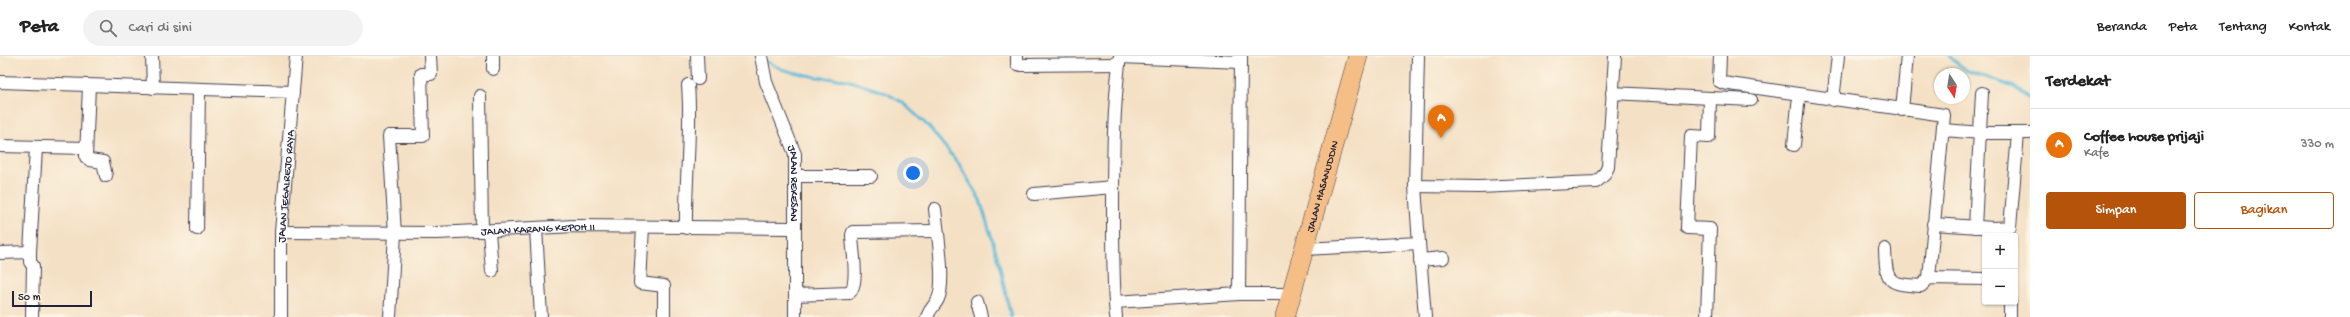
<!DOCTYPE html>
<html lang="id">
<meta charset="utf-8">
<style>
:root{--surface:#fff;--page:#f2f2f2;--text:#222;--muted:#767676;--line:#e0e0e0;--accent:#b45309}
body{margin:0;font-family:"Gochi Hand",sans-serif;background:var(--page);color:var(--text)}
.controls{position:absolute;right:12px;bottom:12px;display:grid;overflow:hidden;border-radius:4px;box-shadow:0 1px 3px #0004}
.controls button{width:36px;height:36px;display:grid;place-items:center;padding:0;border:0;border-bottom:1px solid var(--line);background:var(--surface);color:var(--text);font:20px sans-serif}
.compass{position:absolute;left:1934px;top:12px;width:36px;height:36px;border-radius:50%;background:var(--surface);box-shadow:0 1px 3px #0004;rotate:168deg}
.scale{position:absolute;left:12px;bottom:10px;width:80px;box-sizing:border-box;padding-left:4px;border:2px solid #22223b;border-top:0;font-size:11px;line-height:14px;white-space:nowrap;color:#22223b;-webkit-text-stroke:3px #fcf5e5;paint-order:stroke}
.you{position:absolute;left:913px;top:117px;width:14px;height:14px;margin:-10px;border:3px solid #fff;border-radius:50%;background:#1a73e8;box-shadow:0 0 0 6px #1a73e833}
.badge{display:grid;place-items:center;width:26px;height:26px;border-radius:50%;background:var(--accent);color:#fff;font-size:13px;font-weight:700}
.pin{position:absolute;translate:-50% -33px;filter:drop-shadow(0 1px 2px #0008)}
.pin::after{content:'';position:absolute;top:21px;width:14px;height:12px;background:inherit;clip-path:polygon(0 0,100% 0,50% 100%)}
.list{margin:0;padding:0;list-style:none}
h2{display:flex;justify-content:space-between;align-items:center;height:52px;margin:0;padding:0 16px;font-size:17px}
h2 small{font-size:13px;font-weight:400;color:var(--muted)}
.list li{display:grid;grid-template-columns:26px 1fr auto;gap:12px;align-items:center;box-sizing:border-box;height:72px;padding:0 16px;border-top:1px solid var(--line)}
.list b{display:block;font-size:15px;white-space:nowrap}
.list p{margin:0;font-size:13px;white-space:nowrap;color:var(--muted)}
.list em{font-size:13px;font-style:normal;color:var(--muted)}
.actions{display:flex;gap:8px;padding:12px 16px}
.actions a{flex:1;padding:9px 0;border:1px solid var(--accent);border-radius:4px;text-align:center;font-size:14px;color:var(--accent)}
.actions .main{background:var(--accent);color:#fff}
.icon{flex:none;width:22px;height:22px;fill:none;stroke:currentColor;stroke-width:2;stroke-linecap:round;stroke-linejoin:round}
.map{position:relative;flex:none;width:2030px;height:261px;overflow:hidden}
header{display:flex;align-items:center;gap:24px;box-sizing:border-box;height:56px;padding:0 20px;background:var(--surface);border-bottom:1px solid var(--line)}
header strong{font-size:19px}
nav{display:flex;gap:22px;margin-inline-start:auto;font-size:14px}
.search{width:280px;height:36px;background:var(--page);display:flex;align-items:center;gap:10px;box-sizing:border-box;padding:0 14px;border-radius:22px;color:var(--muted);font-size:15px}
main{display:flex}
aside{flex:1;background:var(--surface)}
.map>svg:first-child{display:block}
</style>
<header>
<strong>Peta</strong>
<div class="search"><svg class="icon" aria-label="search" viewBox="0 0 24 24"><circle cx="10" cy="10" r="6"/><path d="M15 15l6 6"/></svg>Cari di sini</div>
<nav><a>Beranda</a><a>Peta</a><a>Tentang</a><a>Kontak</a></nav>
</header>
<main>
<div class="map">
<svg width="2030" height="261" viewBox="0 0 2030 261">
<rect width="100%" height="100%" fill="#fcf5e5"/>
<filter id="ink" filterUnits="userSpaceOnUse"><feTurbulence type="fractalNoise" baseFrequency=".025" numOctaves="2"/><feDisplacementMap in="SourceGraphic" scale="8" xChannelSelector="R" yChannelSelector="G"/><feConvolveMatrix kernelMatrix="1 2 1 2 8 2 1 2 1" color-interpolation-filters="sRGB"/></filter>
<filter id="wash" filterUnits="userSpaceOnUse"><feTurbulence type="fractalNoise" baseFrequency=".012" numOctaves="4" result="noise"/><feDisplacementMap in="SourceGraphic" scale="16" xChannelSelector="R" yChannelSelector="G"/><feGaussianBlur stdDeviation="0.9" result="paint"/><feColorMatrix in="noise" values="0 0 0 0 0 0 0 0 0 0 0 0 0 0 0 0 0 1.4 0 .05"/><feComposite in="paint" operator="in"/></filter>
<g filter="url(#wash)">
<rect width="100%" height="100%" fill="#f4e0c4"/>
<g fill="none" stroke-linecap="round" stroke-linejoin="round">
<g stroke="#5ab9d8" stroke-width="3">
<polyline points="1949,0 1965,14 2014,31 2030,44"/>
<polyline points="765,5 784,14 816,21 847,24 886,37 903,47 928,70 959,108 980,144 997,199 1011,261"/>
</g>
</g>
</g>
<g filter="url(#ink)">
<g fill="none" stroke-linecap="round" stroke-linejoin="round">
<defs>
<g id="minor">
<polyline points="152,0 153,32"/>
<polyline points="493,0 493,13"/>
<polyline points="697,0 698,23"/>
<path id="s1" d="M761,0L766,26L795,98V261"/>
<polyline points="1017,0 1017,8 1021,9 1119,8"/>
<polyline points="1720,0 1719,25 1723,27 1944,59 1929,222"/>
<polyline points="1120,1 1241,6"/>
<polyline points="0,26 293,36"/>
<polyline points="89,30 86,101 90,104 103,106 106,120"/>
<polyline points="1612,37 1751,44"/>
<polyline points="480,40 482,175"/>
<polyline points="1833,44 1838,0"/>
<polyline points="1902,54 1907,0"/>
<polyline points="1943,74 1982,77 2030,77"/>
<polyline points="1794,89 1799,39"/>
<polyline points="0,90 86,92"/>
<polyline points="796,120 871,120"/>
<polyline points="1415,130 1479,131 1596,126 1604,119 1608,111 1615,0"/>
<polyline points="1034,138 1113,131"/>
<polyline points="1933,168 1994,172 2010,171 2018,78"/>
<polyline points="643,171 640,227 664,230 664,261"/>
<polyline points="1975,171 1982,37"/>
<polyline points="536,172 541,261"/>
<path d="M686,172C685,124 692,76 688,29"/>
<polyline points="197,173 199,34"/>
<polyline points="489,175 492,215"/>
<path id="s2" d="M281,176L437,177L574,170L794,172"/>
<polyline points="1419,187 1425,261"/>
<polyline points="1304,193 1419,187 1415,130 1418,0"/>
<path d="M1885,193C1886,227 1888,228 1921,230L1929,222L1985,223"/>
<polyline points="30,196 36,92"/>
<polyline points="0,197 30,196 30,206 33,210 32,261"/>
<polyline points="1420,204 1443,202"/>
<polyline points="1239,238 1241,0"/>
<path d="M795,239L849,237C860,228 852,193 852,179L853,176L937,175"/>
<polyline points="977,246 981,261"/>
<polyline points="1115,246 1239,238 1291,238"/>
<path id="s3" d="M281,261V176L296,0"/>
<polyline points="390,261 395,178 389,80 423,80 421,18 431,18 430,0"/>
<path d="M927,261C931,250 935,250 938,243C946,227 937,173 935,153"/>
<path d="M1116,261C1113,228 1113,194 1113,161C1113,107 1113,53 1120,0"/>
<polyline points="1707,261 1710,173 1687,172 1691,80 1709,81 1710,42"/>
<polyline points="2010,261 2010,246"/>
</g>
<g id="primary">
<path id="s4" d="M1285,261L1358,0"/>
</g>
</defs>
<use href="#minor" stroke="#423e50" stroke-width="14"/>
<use href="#primary" stroke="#423e50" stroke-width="20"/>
<use href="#minor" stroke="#fff" stroke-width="12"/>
<use href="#primary" stroke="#f5be86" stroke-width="19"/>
</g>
</g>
<g text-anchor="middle" stroke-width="3.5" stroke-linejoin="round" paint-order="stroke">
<g font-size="11" fill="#22223b" stroke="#fcf5e5">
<text dy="4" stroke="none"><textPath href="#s1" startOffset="133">JALAN REKESAN</textPath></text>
<text dy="4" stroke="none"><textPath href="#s3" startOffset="131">JALAN TEGALREJO RAYA</textPath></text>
<text dy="4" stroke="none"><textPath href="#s4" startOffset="136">JALAN HASANUDDIN</textPath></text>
<text dy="4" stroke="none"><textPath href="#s2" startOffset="257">JALAN KARANG KEPOH II</textPath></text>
</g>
</g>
</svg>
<div class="controls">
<button>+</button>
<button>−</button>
</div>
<svg class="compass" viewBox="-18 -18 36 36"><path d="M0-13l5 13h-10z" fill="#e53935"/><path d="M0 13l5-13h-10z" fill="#767676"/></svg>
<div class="scale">50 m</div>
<div class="you"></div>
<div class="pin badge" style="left:1441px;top:82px;background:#e8710a">A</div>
</div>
<aside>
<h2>Terdekat<small></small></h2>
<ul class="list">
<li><span class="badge" style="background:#e8710a">A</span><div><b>Coffee house prijaji</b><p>Kafe</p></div><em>330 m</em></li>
</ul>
<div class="actions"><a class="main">Simpan</a><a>Bagikan</a></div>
</aside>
</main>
